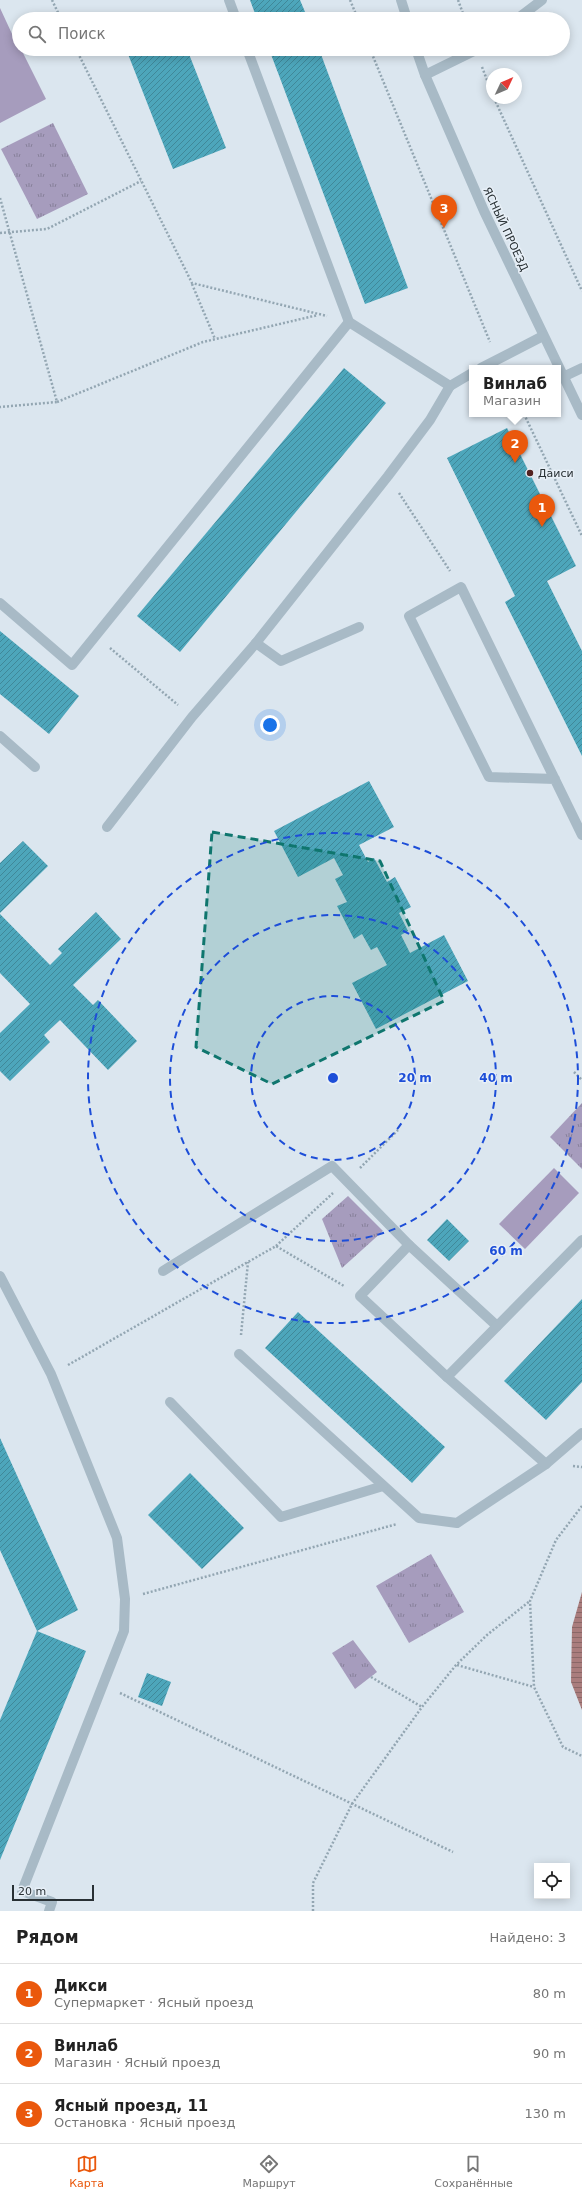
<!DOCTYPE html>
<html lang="ru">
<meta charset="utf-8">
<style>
:root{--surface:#fff;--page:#f2f2f2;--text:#222;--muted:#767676;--line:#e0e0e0;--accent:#ea580c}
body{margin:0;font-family:"DejaVu Sans",sans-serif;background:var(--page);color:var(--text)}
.controls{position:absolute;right:12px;bottom:12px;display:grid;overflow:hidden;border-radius:0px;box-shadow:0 2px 10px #0003}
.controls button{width:36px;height:36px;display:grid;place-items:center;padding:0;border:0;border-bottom:1px solid var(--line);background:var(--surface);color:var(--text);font:20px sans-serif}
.compass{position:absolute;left:486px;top:68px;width:36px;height:36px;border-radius:50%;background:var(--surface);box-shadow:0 2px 10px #0003;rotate:46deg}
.scale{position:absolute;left:12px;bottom:10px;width:82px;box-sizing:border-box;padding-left:4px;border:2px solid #283034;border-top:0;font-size:11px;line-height:14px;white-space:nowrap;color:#283034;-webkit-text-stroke:3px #e7eff7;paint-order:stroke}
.you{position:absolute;left:270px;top:725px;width:14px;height:14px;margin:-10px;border:3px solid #fff;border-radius:50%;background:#1a73e8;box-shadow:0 0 0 6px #1a73e833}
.badge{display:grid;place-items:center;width:26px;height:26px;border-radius:50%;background:var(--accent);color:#fff;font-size:13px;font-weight:700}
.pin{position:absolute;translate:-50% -33px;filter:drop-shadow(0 1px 2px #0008)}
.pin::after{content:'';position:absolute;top:21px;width:14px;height:12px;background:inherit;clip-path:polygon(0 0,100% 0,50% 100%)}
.popup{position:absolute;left:469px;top:365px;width:92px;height:52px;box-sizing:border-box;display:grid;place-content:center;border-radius:0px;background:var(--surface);filter:drop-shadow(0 1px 3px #0005);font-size:13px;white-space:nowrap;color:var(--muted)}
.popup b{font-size:15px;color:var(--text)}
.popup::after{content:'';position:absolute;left:50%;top:100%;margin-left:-8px;border:8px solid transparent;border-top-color:var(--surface)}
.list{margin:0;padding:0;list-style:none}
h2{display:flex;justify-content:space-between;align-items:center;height:52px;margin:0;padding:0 16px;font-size:17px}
h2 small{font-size:13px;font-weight:400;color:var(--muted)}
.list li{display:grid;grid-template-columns:26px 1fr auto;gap:12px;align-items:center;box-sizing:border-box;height:60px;padding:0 16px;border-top:1px solid var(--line)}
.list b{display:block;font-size:15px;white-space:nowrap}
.list p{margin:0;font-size:13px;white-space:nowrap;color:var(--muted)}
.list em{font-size:13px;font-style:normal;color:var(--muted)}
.icon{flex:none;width:22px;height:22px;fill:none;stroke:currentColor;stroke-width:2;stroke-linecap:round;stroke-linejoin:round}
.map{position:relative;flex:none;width:582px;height:1911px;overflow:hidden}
.search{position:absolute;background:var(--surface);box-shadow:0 2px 10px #0003;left:12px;right:12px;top:12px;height:44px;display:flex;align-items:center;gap:10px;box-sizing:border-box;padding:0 14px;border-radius:22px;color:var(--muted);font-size:15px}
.sheet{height:232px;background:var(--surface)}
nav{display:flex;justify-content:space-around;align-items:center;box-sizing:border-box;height:56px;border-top:1px solid var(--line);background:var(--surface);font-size:11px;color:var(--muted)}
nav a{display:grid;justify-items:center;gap:2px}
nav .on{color:var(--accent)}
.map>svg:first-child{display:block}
</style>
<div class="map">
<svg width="582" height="1911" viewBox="0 0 582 1911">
<defs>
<pattern id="grass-tufts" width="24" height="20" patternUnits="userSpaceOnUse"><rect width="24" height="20" fill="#a69cbd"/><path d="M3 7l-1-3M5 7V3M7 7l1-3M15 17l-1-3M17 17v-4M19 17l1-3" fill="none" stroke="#87809a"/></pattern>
<pattern id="water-rules" width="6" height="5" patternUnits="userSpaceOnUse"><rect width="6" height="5" fill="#aa7d7d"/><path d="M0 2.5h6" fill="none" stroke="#8a6767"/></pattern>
<pattern id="building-hatch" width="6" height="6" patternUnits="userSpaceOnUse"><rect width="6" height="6" fill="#4da6bb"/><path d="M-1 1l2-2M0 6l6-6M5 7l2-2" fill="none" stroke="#408899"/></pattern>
</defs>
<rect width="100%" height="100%" fill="#dbe6ef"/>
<g fill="url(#grass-tufts)">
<polygon points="53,123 88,194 37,219 1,149"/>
<polygon points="582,1103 582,1169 550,1137"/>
<polygon points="348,1196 383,1231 342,1268 322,1219"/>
<polygon points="431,1554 464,1612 409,1643 376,1586"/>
<polygon points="353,1640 377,1672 355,1689 332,1653"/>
</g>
<g fill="#a69cbd">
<polygon points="0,8 19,49 21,49 46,99 0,123"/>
<polygon points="554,1168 579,1193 525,1249 499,1224"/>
</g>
<polygon fill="url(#water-rules)" points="582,1592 582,1710 571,1682 572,1627"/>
<g fill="url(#building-hatch)">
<polygon points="250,0 300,0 308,19 257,19"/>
<polygon points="126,49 187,49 226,148 173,169"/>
<polygon points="269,49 319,49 408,288 365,304"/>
<polygon points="344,368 386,403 180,652 137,616"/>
<polygon points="507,428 576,566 547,581 582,651 582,756 505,602 515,596 447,458"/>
<polygon points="0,631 79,696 49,734 0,694"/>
<polygon points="369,781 394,827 359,845 368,862 374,858 387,882 395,877 411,907 399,913 408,931 401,935 410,953 444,935 468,981 376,1029 352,983 387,965 377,947 371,950 362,934 354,939 337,906 347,902 335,879 343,875 334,858 298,877 274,831"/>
<polygon points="23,841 48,866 0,913 0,863"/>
<polygon points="96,912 121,939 73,985 93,1005 98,1000 137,1041 108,1070 60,1020 44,1035 50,1042 10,1081 0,1071 0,1033 30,1004 0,973 0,914 50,965 62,953 58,949"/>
<polygon points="447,1219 469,1241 449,1261 427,1240"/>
<polygon points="582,1299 582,1382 546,1420 504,1381"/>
<polygon points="298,1312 445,1447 412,1483 265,1348"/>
<polygon points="0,1438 78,1610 37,1631 0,1550"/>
<polygon points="190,1473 244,1528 202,1569 148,1515"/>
<polygon points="37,1631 86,1651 0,1860 0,1720"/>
<polygon points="147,1673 171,1682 162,1706 138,1697"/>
</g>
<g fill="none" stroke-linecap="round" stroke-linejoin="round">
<g stroke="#93a6b2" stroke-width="2.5" stroke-dasharray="2 2" stroke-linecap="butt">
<polyline points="52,0 61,19"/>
<polyline points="350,0 358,19"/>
<polyline points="458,0 465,19"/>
<polyline points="76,49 192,283 327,316"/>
<polyline points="370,49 490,342"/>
<polyline points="482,67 492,93"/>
<polyline points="494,98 582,291"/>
<polyline points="0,198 57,402 0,407"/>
<polyline points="0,233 47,229 141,181"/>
<polyline points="192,284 215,339"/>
<polyline points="57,402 203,342 318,315"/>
<polyline points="524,414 582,536"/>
<polyline points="399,493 450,571"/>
<polyline points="110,648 178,705"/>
<polyline points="574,1072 582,1080"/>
<polyline points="360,1168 398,1130"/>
<polyline points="276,1246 333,1193"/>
<polyline points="241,1335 248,1262"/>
<polyline points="68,1365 276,1246 344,1286"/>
<polyline points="573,1466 582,1467"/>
<polyline points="582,1506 556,1540 530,1601 534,1687 563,1747 582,1756"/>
<polyline points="143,1594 397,1524"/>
<polyline points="457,1665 534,1687"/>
<polyline points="371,1677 422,1707"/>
<polyline points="120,1693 453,1852"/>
<polyline points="313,1911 313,1883 352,1804 422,1707 456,1665 487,1635 530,1601"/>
</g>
<g stroke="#a8bac6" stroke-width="10">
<polyline points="229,0 236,19"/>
<polyline points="401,0 407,19"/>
<polyline points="517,19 542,0"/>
<polyline points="247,49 349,322"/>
<polyline points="416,49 425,75 484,211 582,415"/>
<polyline points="425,75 478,49"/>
<polyline points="481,368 543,336"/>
<polyline points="563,377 582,368"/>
<polyline points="0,603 72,665 349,322 450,386 472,373"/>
<polyline points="256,643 281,661 359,627"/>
<polyline points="0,736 35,767"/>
<polyline points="555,779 489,777 409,616 461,587 582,835"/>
<polyline points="107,827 192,717 256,643 388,476 430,420 450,386"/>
<polyline points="163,1271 332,1166 409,1245"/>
<polyline points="0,1276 51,1374 117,1538 125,1599 124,1631 22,1891 52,1902 49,1911"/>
<polyline points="239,1354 419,1518 457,1523 546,1464 582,1433"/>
<polyline points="447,1377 360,1296 409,1245 497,1326"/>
<polyline points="170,1402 281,1517 383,1486"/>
<polyline points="546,1464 447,1377 582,1240"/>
</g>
</g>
<path fill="#0f766e" fill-opacity="0.2" stroke="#0f766e" stroke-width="3" stroke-dasharray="8 5" stroke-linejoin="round" d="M212,832L380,861L444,1001L272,1084L196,1047Z"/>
<g fill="none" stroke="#1d4ed8" stroke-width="2" stroke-dasharray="7 5">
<circle cx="333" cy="1078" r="82"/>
<circle cx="333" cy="1078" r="163"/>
<circle cx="333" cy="1078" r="245"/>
</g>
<circle fill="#522221" stroke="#e7eff7" stroke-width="1.5" cx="530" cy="473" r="4"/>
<g text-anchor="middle" stroke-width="3" stroke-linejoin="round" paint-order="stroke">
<g font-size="11" fill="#283034" stroke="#e7eff7">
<text transform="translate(506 229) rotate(65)" y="4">ЯСНЫЙ ПРОЕЗД</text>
</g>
<g font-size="11" fill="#283034" stroke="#e7eff7" text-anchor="start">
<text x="538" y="477">Даиси</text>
</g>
</g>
<circle cx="333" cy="1078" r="6" fill="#1d4ed8" stroke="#e7eff7" stroke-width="2"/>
<g font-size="12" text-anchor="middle" font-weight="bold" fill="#1d4ed8" stroke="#e7eff7" stroke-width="3" stroke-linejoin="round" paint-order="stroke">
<text x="415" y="1082">20 m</text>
<text x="496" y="1082">40 m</text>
<text x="506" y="1255">60 m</text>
</g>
</svg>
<div class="controls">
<button><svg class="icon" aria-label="locate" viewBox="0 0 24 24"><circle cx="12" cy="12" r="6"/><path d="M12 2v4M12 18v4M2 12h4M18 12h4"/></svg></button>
</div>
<svg class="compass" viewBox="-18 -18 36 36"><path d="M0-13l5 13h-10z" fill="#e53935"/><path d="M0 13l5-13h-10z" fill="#767676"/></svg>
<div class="scale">20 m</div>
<div class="you"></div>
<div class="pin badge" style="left:542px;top:527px">1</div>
<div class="pin badge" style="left:515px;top:463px">2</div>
<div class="popup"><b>Винлаб</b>Магазин</div>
<div class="pin badge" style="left:444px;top:228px">3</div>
<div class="search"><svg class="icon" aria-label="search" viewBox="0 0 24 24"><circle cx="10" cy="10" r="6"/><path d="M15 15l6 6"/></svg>Поиск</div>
</div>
<section class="sheet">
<h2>Рядом<small>Найдено: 3</small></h2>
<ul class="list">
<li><span class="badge">1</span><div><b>Дикси</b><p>Супермаркет · Ясный проезд</p></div><em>80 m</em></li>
<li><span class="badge">2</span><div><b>Винлаб</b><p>Магазин · Ясный проезд</p></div><em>90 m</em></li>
<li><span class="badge">3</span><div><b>Ясный проезд, 11</b><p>Остановка · Ясный проезд</p></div><em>130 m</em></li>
</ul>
</section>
<nav>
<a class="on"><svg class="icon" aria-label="map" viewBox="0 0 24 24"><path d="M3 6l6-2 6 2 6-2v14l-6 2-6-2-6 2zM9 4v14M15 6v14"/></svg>Карта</a>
<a><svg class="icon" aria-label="directions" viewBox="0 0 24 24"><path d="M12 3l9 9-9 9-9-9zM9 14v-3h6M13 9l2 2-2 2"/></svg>Маршрут</a>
<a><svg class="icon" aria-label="saved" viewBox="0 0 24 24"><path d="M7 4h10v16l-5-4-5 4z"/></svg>Сохранённые</a>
</nav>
